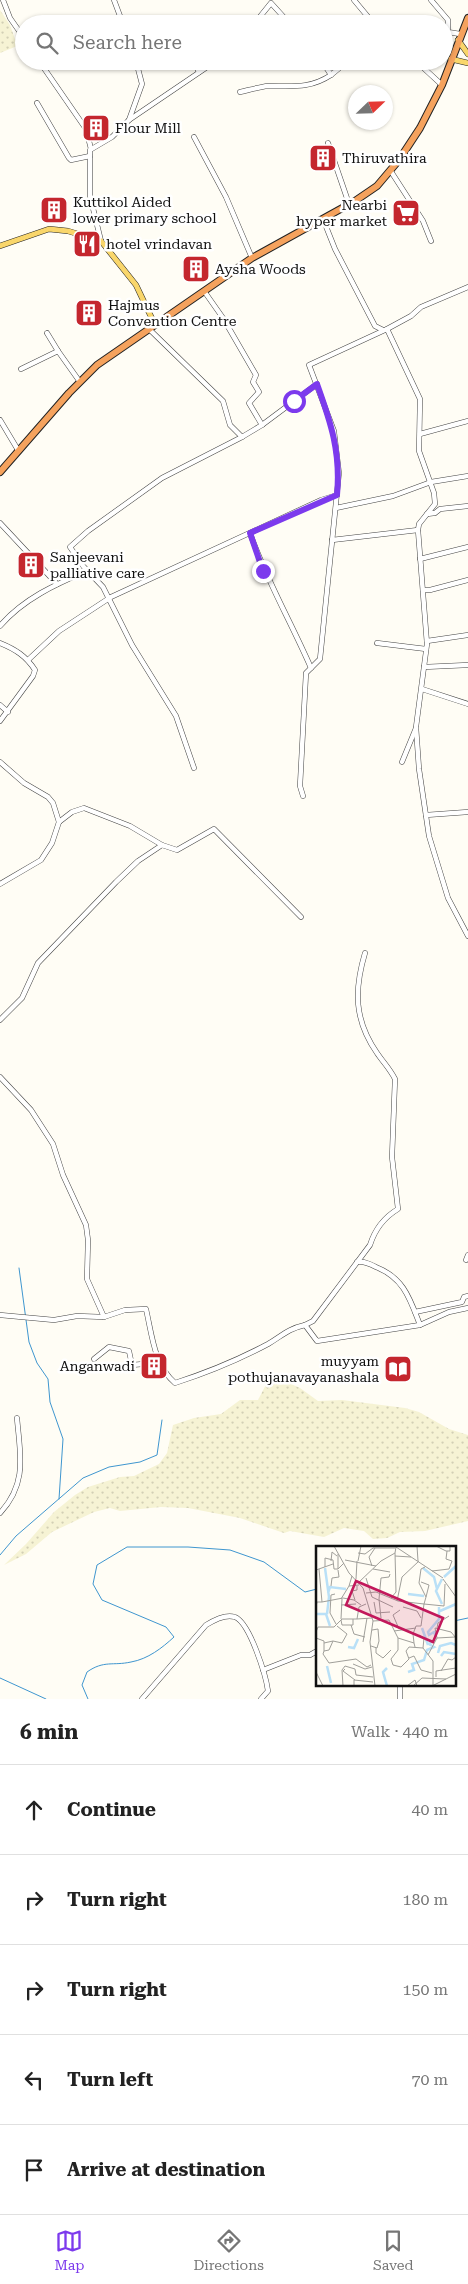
<!DOCTYPE html>
<meta charset="utf-8">
<style>
:root{--surface:#fff;--page:#f6f6f6;--text:#222;--muted:#767676;--line:#e0e0e0;--accent:#7c3aed}
body{margin:0;font-family:"Roboto Serif",serif;background:var(--page);color:var(--text)}
.compass{position:absolute;left:348px;top:85px;width:45px;height:45px;border-radius:50%;background:var(--surface);box-shadow:0 1px 4px #0004;rotate:67deg}
.stop{position:absolute;width:15px;height:15px;margin:-11px;border:4px solid #7c3aed;border-radius:50%;background:#fff}
.stop.end{background:#7c3aed;border-color:#fff;box-shadow:0 1px 5px #0008}
.list{margin:0;padding:0;list-style:none}
h2{display:flex;justify-content:space-between;align-items:center;height:65px;margin:0;padding:0 20px;font-size:21px}
h2 small{font-size:16px;font-weight:400;color:var(--muted)}
.list li{display:grid;grid-template-columns:32px 1fr auto;gap:15px;align-items:center;box-sizing:border-box;height:90px;padding:0 20px;border-top:1px solid var(--line)}
.list b{display:block;font-size:19px;white-space:nowrap}
.list em{font-size:16px;font-style:normal;color:var(--muted)}
.icon{flex:none;width:28px;height:28px;fill:none;stroke:currentColor;stroke-width:2;stroke-linecap:round;stroke-linejoin:round}
.map{position:relative;flex:none;width:468px;height:1699px;overflow:hidden}
.search{position:absolute;background:var(--surface);box-shadow:0 1px 4px #0004;left:15px;right:15px;top:15px;height:55px;display:flex;align-items:center;gap:12px;box-sizing:border-box;padding:0 18px;border-radius:28px;color:var(--muted);font-size:19px}
.sheet{height:515px;background:var(--surface)}
nav{display:flex;justify-content:space-around;align-items:center;box-sizing:border-box;height:70px;border-top:1px solid var(--line);background:var(--surface);font-size:14px;color:var(--muted)}
nav a{display:grid;justify-items:center;gap:2px}
nav .on{color:var(--accent)}
.map>svg:first-child{display:block}
</style>
<div class="map">
<svg width="468" height="1699" viewBox="0 0 468 1699">
<defs>
<pattern id="farmland-dots" width="8" height="8" patternUnits="userSpaceOnUse" patternTransform="scale(1.25)"><rect width="8" height="8" fill="#f6f3d4"/><path d="M2 2h.1M6 6h.1" fill="none" stroke="#d2cfb5" stroke-width="1.8" stroke-linecap="round"/></pattern>
</defs>
<rect width="100%" height="100%" fill="#fffdf5"/>
<g fill="url(#farmland-dots)">
<polygon points="0,10 10,25 15,39 22,44 0,53"/>
<polygon points="271,1375 300,1388 318,1401 342,1400 405,1408 419,1412 449,1429 468,1435 468,1521 425,1531 400,1532 387,1538 373,1539 364,1531 344,1528 324,1537 290,1531 284,1533 240,1518 188,1508 161,1507 120,1511 110,1508 94,1512 52,1532 26,1554 4,1565 26,1544 54,1512 75,1495 88,1487 120,1477 134,1476 159,1464 167,1453 173,1425 194,1418 221,1414 240,1400 258,1400"/>
</g>
<g fill="none" stroke-linecap="round" stroke-linejoin="round">
<g stroke="#3f96cf" stroke-width="1">
<polyline points="19,1268 29,1342 37,1363 48,1379 50,1402 63,1439 59,1499"/>
<polyline points="0,1555 16,1536 83,1478 109,1467 140,1462 157,1455 162,1420"/>
<polyline points="454,1621 468,1618"/>
<polyline points="0,1678 46,1699"/>
<path d="M88,1699L82,1685L87,1672C104,1660 113,1666 131,1662C148,1659 162,1648 174,1637L166,1627L102,1600L93,1584L97,1565L127,1547H188L230,1550L264,1562L305,1592L317,1589"/>
</g>
<defs>
<g id="minor">
<polyline points="3,0 10,18 24,38"/>
<polyline points="114,0 123,24"/>
<polyline points="354,0 374,24"/>
<polyline points="431,0 448,20 448,32 460,34"/>
<polyline points="254,24 271,3 290,24"/>
<polyline points="39,61 86,129 91,149"/>
<polyline points="193,61 199,72"/>
<polyline points="322,61 331,75 348,61"/>
<polyline points="416,61 442,85"/>
<path d="M240,92C249,90 259,87 268,86C292,86 310,89 331,75"/>
<polyline points="37,103 69,158 71,160 90,156"/>
<polyline points="129,120 216,61"/>
<polyline points="194,137 226,197 252,258"/>
<polyline points="328,143 349,204"/>
<polyline points="390,170 423,221 431,241"/>
<polyline points="323,219 335,249 375,326 383,330"/>
<polyline points="101,241 90,196 90,150 112,137 129,120 142,84 136,61"/>
<polyline points="204,291 223,318 256,375 253,382 259,392 249,403 262,425"/>
<polyline points="149,329 223,401 230,425 242,437 262,425 317,384"/>
<polyline points="387,329 420,399 419,451 434,493 435,504 419,524 418,530 427,644 416,727 419,769 429,836 448,898 468,936"/>
<polyline points="47,333 58,351"/>
<polyline points="21,369 58,351 80,382"/>
<polyline points="0,420 18,450"/>
<polyline points="420,434 468,421"/>
<polyline points="336,508 393,496 431,482 468,476"/>
<polyline points="427,514 435,513 440,509 468,506"/>
<polyline points="0,523 57,584"/>
<path d="M250,533C266,579 291,622 311,668"/>
<polyline points="332,540 418,530"/>
<polyline points="420,559 468,547"/>
<polyline points="423,590 430,590 468,580"/>
<path d="M0,626C23,599 56,584 87,571"/>
<polyline points="427,641 468,635"/>
<path d="M0,643C15,649 26,656 35,670L33,676L0,721"/>
<polyline points="377,643 426,649"/>
<polyline points="28,660 59,631 111,597 321,500 337,495"/>
<polyline points="424,667 468,665"/>
<polyline points="422,689 468,704"/>
<polyline points="0,705 8,712"/>
<polyline points="0,762 24,783 48,797 53,803 59,822 52,843 41,860 0,884"/>
<polyline points="402,762 416,728"/>
<polyline points="194,768 176,716 132,645 103,587 83,566 70,547 88,531 162,478 242,437"/>
<polyline points="303,796 300,786 306,673 320,659 339,473 334,431 309,365 387,329 411,316 421,307 468,287"/>
<polyline points="426,815 468,812"/>
<polyline points="59,822 72,812 84,808 130,826 162,845"/>
<polyline points="0,1020 22,998 38,963 116,882 138,861 162,845 177,850 214,829 301,917"/>
<polyline points="0,1077 31,1110 53,1144 63,1175 86,1225 88,1240 87,1279 104,1317"/>
<polyline points="466,1260 468,1255"/>
<path d="M357,1262C364,1261 370,1264 376,1267C404,1278 410,1299 420,1325"/>
<polyline points="415,1312 462,1302 464,1297 468,1296"/>
<path d="M0,1315L54,1320L77,1316L104,1317L125,1310L146,1309C152,1335 154,1365 175,1383C206,1373 238,1360 268,1344C282,1336 287,1329 305,1325L317,1341L420,1325L449,1312L468,1308"/>
<path d="M305,1325L313,1321L370,1245C375,1229 383,1218 398,1209L392,1157L395,1079C390,1069 383,1062 377,1053C354,1020 354,990 365,953"/>
<polyline points="94,1359 109,1347 129,1351 132,1365 143,1364 154,1358 159,1361"/>
<path d="M0,1513C28,1483 20,1454 17,1418"/>
<polyline points="263,1670 301,1655 310,1655 317,1651"/>
<polyline points="400,1685 400,1699"/>
<path d="M142,1699L206,1625C214,1620 226,1614 235,1617C250,1623 266,1676 268,1691L261,1699"/>
</g>
<g id="major">
<polyline points="458,40 468,54"/>
<polyline points="451,59 468,63"/>
<polyline points="0,246 49,229 68,231 101,241 136,285 155,325"/>
</g>
<polyline id="highway" points="0,472 69,393 97,365 252,258 355,201 377,186 399,160 420,128 442,85 468,18"/>
</defs>
<use href="#minor" stroke="#444" stroke-width="5.5"/>
<use href="#major" stroke="#222" stroke-width="6"/>
<use href="#highway" stroke="#222" stroke-width="8"/>
<use href="#minor" stroke="#fff" stroke-width="4.5"/>
<use href="#major" stroke="#f9d66b" stroke-width="5"/>
<use href="#highway" stroke="#f5a25d" stroke-width="6"/>
</g>
<g fill="none" stroke-linecap="round" stroke-linejoin="round">
<path stroke="#7c3aed" stroke-width="6" d="M263,571L250,533L337,495C341,453 331,423 317,384L294,401"/>
</g>
<defs>
<symbol id="building-square" viewBox="-11 -11 22 22"><rect x="-9" y="-9" width="18" height="18" rx="4" fill="#c4262e" stroke="#fff"/><path d="M-4-6H4V6H1V3H-1V6H-4ZM-2.5-4.3h1.7v1.8h-1.7ZM.8-4.3h1.7v1.8H.8ZM-2.5-1h1.7V.8h-1.7ZM.8-1h1.7V.8H.8Z" fill="#fff"/></symbol>
<symbol id="supermarket-square" viewBox="-11 -11 22 22"><rect x="-9" y="-9" width="18" height="18" rx="4" fill="#c4262e" stroke="#fff"/><path d="M-6-5.5h2.5l.6 2H6L4.5 2H-2.5L-4.4-4H-6ZM-1.5 3.2a1.3 1.3 0 1 0 .1 0ZM3 3.2a1.3 1.3 0 1 0 .1 0Z" fill="#fff"/></symbol>
<symbol id="restaurant-square" viewBox="-11 -11 22 22"><rect x="-9" y="-9" width="18" height="18" rx="4" fill="#c4262e" stroke="#fff"/><path d="M-5-6h1v4h1v-4h1v4h1v-4h1v5L-1.5 .5V6h-2V.5L-5-1ZM5-6V6H3V1.5H1.5Q1.5-4 5-6Z" fill="#fff"/></symbol>
<symbol id="library-square" viewBox="-11 -11 22 22"><rect x="-9" y="-9" width="18" height="18" rx="4" fill="#c4262e" stroke="#fff"/><path d="M-6-4Q-3-5.5-.7-3.5V5Q-3 3-6 4ZM6-4Q3-5.5 .7-3.5V5Q3 3 6 4Z" fill="#fff"/></symbol>
</defs>
<g fill-rule="evenodd">
<use href="#building-square" x="80" y="112" width="32" height="32"/>
<use href="#building-square" x="307" y="142" width="32" height="32"/>
<use href="#building-square" x="38" y="194" width="32" height="32"/>
<use href="#supermarket-square" x="390" y="197" width="32" height="32"/>
<use href="#restaurant-square" x="71" y="228" width="32" height="32"/>
<use href="#building-square" x="180" y="253" width="32" height="32"/>
<use href="#building-square" x="73" y="297" width="32" height="32"/>
<use href="#building-square" x="15" y="549" width="32" height="32"/>
<use href="#building-square" x="138" y="1350" width="32" height="32"/>
<use href="#library-square" x="382" y="1353" width="32" height="32"/>
</g>
<g text-anchor="middle" stroke-width="5" stroke-linejoin="round" paint-order="stroke">
<g font-size="14" fill="#111" stroke="#fff" text-anchor="start">
<text x="115" y="133">Flour Mill</text>
<text x="342" y="163">Thiruvathira</text>
<text x="73" y="207">Kuttikol Aided<tspan x="73" dy="16">lower primary school</tspan></text>
<text x="387" y="210" text-anchor="end">Nearbi<tspan x="387" dy="16">hyper market</tspan></text>
<text x="106" y="249">hotel vrindavan</text>
<text x="215" y="274">Aysha Woods</text>
<text x="108" y="310">Hajmus<tspan x="108" dy="16">Convention Centre</tspan></text>
<text x="50" y="562">Sanjeevani<tspan x="50" dy="16">palliative care</tspan></text>
<text x="379" y="1366" text-anchor="end">muyyam<tspan x="379" dy="16">pothujanavayanashala</tspan></text>
<text x="135" y="1371" text-anchor="end">Anganwadi</text>
</g>
</g>
<g transform="translate(316 1546)">
<rect width="140" height="140" fill="#fffdf5"/>
<path fill="none" stroke="#b9e0f7" stroke-width="2.5" d="M9,22L13,51L11,68M107,22L118,31L121,43M128,31L140,20M12,47L14,41L30,43M92,48L108,50M126,58L120,45L126,33M124,65L140,58M0,68H10L14,80M106,82L112,99M120,91L118,86L113,89L112,86L123,73V61M32,101L38,102L42,93M122,107L124,100L135,97L140,99M125,110L128,106L140,108M11,120L15,137M71,122L67,126L71,140M92,126L98,124L96,118L108,114L111,104L118,101L113,98L119,93"/>
<path fill="none" stroke="#a09f9a" stroke-width="1" d="M18,0L33,27L47,42L57,75L54,96L59,140M101,0L102,15M120,0L130,5H134V0M42,7L49,8L57,2H79M22,8V23L28,17M79,10L95,11M29,14L60,20M15,15L16,6L21,10M42,15L45,0M56,20L53,11L59,2M9,21V12L17,14L18,23H22M109,21L105,23L103,37L110,51L108,58L128,60L129,38M57,23L74,26M0,24L17,18M116,25L133,23L136,15L130,13L131,5M36,30L33,40L43,39M50,32L56,51L77,61M40,33L41,15M127,33L140,51M105,36L113,39L110,51M42,37L65,15L79,7L80,1L127,32M15,40L16,32L23,31L22,24M50,47L60,46L82,55L108,58L105,80H100L97,88L98,97M19,48L15,49L14,67L20,78M75,52L80,46L79,7M25,53L33,40M63,53L65,32L73,31L74,28M63,53L65,72M39,54L36,45L41,44V40M81,55L86,31L103,15M6,56L27,52L38,54L45,59M58,56L60,67L74,66M25,59L40,58M0,61L1,56H6L3,23M87,61L101,65L105,72M25,73L26,53M41,73L56,72M25,74L26,79H37V73M57,75L73,74L82,92V104L75,113L77,119L85,121L93,113L90,105L93,101L107,102L117,115V139M35,79L38,88L49,91M121,82L122,77L133,70M83,83L77,69L84,64M78,85L100,82M0,86L2,81H18L26,73H41L43,61L50,58M103,89L108,92L107,102M0,92L8,95V105L13,104L17,95L8,97M82,92L98,97L99,101M121,92L119,82L135,86L140,92M17,95L26,97L31,88L21,80M47,96L51,72M55,100L61,102L63,95L62,83L56,84M60,102V107L67,112L75,104M8,105L7,108L13,117L40,113L51,121L55,119M112,109L121,92L139,91M93,112L98,110L105,124L116,127M37,118L49,123L56,121M29,123L27,125L39,134M125,125L132,113L136,114L140,111M0,126L7,140M120,131V125L140,122M27,140L26,124L29,120L39,123L40,129L57,131M38,140V134L57,136M91,140L99,134L101,140M97,140L106,132L130,133M116,140L140,128"/>
<path fill="#c2185b" fill-opacity="0.15" stroke="#c2185b" stroke-width="2.5" d="M40,35L127,72L117,96L30,59Z"/>
<rect width="140" height="140" fill="none" stroke="#111" stroke-width="2.5"/>
</g>
</svg>
<svg class="compass" viewBox="-18 -18 36 36"><path d="M0-13l5 13h-10z" fill="#e53935"/><path d="M0 13l5-13h-10z" fill="#767676"/></svg>
<div class="stop" style="left:294px;top:401px"></div>
<div class="stop end" style="left:263px;top:571px"></div>
<div class="search"><svg class="icon" aria-label="search" viewBox="0 0 24 24"><circle cx="10" cy="10" r="6"/><path d="M15 15l6 6"/></svg>Search here</div>
</div>
<section class="sheet">
<h2>6 min<small>Walk · 440 m</small></h2>
<ul class="list">
<li><svg class="icon" aria-label="ahead" viewBox="0 0 24 24"><path d="M12 20V5M6 11l6-6 6 6"/></svg><div><b>Continue</b></div><em>40 m</em></li>
<li><svg class="icon" aria-label="right" viewBox="0 0 24 24"><path d="M7 20v-9h11M14 6l5 5-5 5"/></svg><div><b>Turn right</b></div><em>180 m</em></li>
<li><svg class="icon" aria-label="right" viewBox="0 0 24 24"><path d="M7 20v-9h11M14 6l5 5-5 5"/></svg><div><b>Turn right</b></div><em>150 m</em></li>
<li><svg class="icon" aria-label="left" viewBox="0 0 24 24"><path d="M17 20v-9H6M10 6l-5 5 5 5"/></svg><div><b>Turn left</b></div><em>70 m</em></li>
<li><svg class="icon" aria-label="arrive" viewBox="0 0 24 24"><path d="M6 21V4h12l-3 4 3 4H6"/></svg><div><b>Arrive at destination</b></div></li>
</ul>
</section>
<nav>
<a class="on"><svg class="icon" aria-label="map" viewBox="0 0 24 24"><path d="M3 6l6-2 6 2 6-2v14l-6 2-6-2-6 2zM9 4v14M15 6v14"/></svg>Map</a>
<a><svg class="icon" aria-label="directions" viewBox="0 0 24 24"><path d="M12 3l9 9-9 9-9-9zM9 14v-3h6M13 9l2 2-2 2"/></svg>Directions</a>
<a><svg class="icon" aria-label="saved" viewBox="0 0 24 24"><path d="M7 4h10v16l-5-4-5 4z"/></svg>Saved</a>
</nav>
